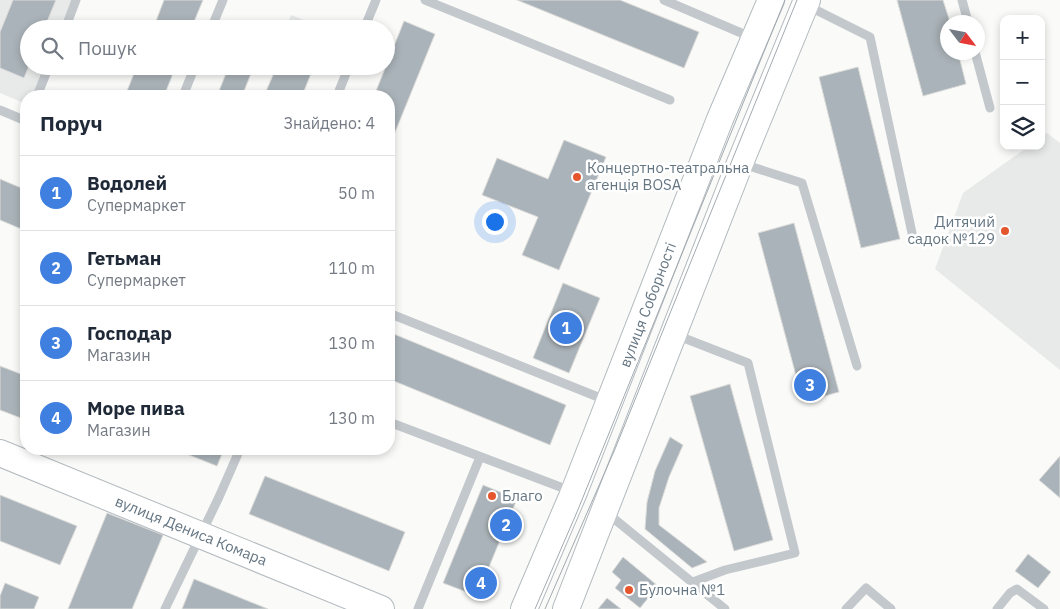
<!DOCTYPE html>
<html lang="uk">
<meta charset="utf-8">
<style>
:root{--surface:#fff;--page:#f2f2f3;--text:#1f2937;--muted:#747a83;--line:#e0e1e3;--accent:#e4572e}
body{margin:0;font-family:"IBM Plex Sans",sans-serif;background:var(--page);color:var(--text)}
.controls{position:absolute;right:15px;top:15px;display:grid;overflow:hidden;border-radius:10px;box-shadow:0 2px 8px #0003}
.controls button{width:45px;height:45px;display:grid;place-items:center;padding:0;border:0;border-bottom:1px solid var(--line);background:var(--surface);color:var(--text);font:25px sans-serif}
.compass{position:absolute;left:940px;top:15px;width:45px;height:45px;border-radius:50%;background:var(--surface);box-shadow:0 2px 8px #0003;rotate:122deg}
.you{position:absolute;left:494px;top:221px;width:18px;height:18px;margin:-12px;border:4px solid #fff;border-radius:50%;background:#1a73e8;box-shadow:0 0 0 8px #1a73e833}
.badge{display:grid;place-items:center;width:32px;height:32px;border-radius:50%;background:var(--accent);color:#fff;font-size:16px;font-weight:700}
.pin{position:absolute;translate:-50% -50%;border:2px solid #fff;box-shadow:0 1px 5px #0006}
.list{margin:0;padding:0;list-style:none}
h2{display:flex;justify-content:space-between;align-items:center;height:65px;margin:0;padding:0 20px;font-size:21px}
h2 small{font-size:16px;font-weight:400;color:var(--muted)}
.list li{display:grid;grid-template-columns:32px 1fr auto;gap:15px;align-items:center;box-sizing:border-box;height:75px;padding:0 20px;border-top:1px solid var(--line)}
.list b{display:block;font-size:19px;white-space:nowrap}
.list p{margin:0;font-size:16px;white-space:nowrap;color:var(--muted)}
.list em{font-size:16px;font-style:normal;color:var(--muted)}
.icon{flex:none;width:28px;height:28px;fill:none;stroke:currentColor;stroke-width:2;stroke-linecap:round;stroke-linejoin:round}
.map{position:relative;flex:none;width:1060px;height:609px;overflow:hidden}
.search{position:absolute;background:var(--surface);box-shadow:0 2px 8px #0003;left:20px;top:20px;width:375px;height:55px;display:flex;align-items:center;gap:12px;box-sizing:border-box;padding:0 18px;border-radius:28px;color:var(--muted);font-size:19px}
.panel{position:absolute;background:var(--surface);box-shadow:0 2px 8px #0003;left:20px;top:90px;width:375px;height:365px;border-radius:20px}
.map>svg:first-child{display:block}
</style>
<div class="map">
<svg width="1060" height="609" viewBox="0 0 1060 609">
<rect width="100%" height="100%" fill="#fafaf8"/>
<g fill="#e8e9e9">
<polygon points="0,0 73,0 61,29 29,29 29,66 46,66 34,96 26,96 26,104 0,93"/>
<polygon points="291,15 327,29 295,29 287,25"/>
<polygon points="1047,133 1060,143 1060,370 935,269 963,193 1029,146 1041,146 1041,137"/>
</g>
<g fill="#aab3b9" stroke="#dcdcda">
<polygon points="13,0 56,0 44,29 29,29 29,66 24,78 0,68 0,32"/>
<polygon points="164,0 203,0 191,29 153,29"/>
<polygon points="517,0 620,0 699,32 684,68"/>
<polygon points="897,0 943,0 950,22 948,22 948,52 958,52 966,84 923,96"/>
<polygon points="404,21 435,34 389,147 389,96 374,96"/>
<polygon points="137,66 176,66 164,96 125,96"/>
<polygon points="229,66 254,66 242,96 217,96"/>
<polygon points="277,66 314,66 302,96 264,96"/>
<polygon points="858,67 900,239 861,248 819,77"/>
<polygon points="564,140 606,157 559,270 522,255 538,217 482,195 497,158 548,179"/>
<polygon points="0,179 26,190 26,231 0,220"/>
<polygon points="794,223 839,392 803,402 758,233"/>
<polygon points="563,283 600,298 569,373 533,358"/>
<polygon points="389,332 566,405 550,445 389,379"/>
<polygon points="0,366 26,376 26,420 0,410"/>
<polygon points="730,384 773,540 734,551 690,396"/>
<polygon points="670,437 683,445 669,477 659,508 659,525 707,562 692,568 645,529 647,502 655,471"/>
<polygon points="174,449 224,449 217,466"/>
<polygon points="1060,456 1060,498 1039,480"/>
<polygon points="265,476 405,532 389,571 249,514"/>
<polygon points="483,485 517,499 477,596 443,583"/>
<polygon points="0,495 77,526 60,565 0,541"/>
<polygon points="107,513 163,535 132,609 68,609"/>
<polygon points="1028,554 1051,572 1038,588 1015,571"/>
<polygon points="623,557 658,586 640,608 615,588 621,580 612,572"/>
<polygon points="194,579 268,609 182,609"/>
<polygon points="5,583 39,597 34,609 0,609 0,596"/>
<polygon points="607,598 621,609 598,609"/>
</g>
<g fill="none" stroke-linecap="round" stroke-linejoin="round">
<defs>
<g id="secondary">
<polyline points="0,453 381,609"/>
<polyline points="524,609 574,492 720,119 771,0"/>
<polyline points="566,609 740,163 807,0"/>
</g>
</defs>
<use href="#secondary" stroke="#b3babf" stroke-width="28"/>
<g stroke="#c3c8cc" stroke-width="9">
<polyline points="425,0 670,100"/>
<polyline points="664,0 753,38"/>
<polyline points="962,0 968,22"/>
<polyline points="808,6 870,37 912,233"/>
<polyline points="65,29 76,0"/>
<polyline points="211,29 223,0"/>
<polyline points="364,29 376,0"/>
<polyline points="975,52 990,108"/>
<polyline points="37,96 49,66"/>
<polyline points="183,96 195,66"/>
<polyline points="337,96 349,66"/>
<polyline points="0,110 26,121"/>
<polyline points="743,164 802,183 857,366"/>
<polyline points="391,314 608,401"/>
<polyline points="676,335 748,363 795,553 725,570 693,582"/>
<polyline points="389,422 571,491"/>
<polyline points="607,513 725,609"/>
<polyline points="165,609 219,497 240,449"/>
<polyline points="418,609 480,457"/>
<polyline points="846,609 866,588 891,609"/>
<polyline points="997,609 1010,593 1017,589 1044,609"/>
</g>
<use href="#secondary" stroke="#fff" stroke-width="26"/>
<g stroke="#a2aab0" stroke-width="1">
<polyline points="535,609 577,512 785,0"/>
<polyline points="545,609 615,449 797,0"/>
</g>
</g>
<g fill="#e4572e" stroke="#fff" stroke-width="2">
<circle cx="577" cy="177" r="5"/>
<circle cx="1005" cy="231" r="5"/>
<circle cx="492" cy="496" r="5"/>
<circle cx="629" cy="590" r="5"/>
</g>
<g text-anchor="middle" stroke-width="5" stroke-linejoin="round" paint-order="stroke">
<g font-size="15" fill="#657683" stroke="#fff" text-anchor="start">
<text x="587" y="173">Концертно-театральна<tspan x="587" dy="17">агенція BOSA</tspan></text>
<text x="995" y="227" text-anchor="end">Дитячий<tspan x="995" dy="17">садок №129</tspan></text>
<text x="502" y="501">Благо</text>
<text x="639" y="595">Булочна №1</text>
</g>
<g font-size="15" fill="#657683" stroke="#fff">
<text transform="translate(648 305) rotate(-69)" y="5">вулиця Соборності</text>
<text transform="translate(191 531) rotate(22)" y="5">вулиця Дениса Комара</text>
</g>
</g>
</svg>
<div class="controls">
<button>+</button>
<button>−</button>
<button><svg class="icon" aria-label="layers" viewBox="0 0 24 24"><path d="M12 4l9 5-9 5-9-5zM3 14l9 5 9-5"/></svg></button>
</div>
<svg class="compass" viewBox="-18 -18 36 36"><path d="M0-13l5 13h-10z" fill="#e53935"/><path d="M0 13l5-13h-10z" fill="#747a83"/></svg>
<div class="you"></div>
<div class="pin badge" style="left:566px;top:328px;background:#3f7fe0">1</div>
<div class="pin badge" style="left:506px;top:525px;background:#3f7fe0">2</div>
<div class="pin badge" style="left:810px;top:385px;background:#3f7fe0">3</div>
<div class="pin badge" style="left:481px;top:583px;background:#3f7fe0">4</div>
<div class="search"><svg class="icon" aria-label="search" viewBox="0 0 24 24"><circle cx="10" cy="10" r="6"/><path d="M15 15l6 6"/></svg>Пошук</div>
<section class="panel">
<h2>Поруч<small>Знайдено: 4</small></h2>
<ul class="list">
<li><span class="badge" style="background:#3f7fe0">1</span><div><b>Водолей</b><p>Супермаркет</p></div><em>50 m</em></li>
<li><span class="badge" style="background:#3f7fe0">2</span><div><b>Гетьман</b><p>Супермаркет</p></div><em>110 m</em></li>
<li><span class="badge" style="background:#3f7fe0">3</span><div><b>Господар</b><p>Магазин</p></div><em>130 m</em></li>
<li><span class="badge" style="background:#3f7fe0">4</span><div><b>Море пива</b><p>Магазин</p></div><em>130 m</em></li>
</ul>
</section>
</div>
